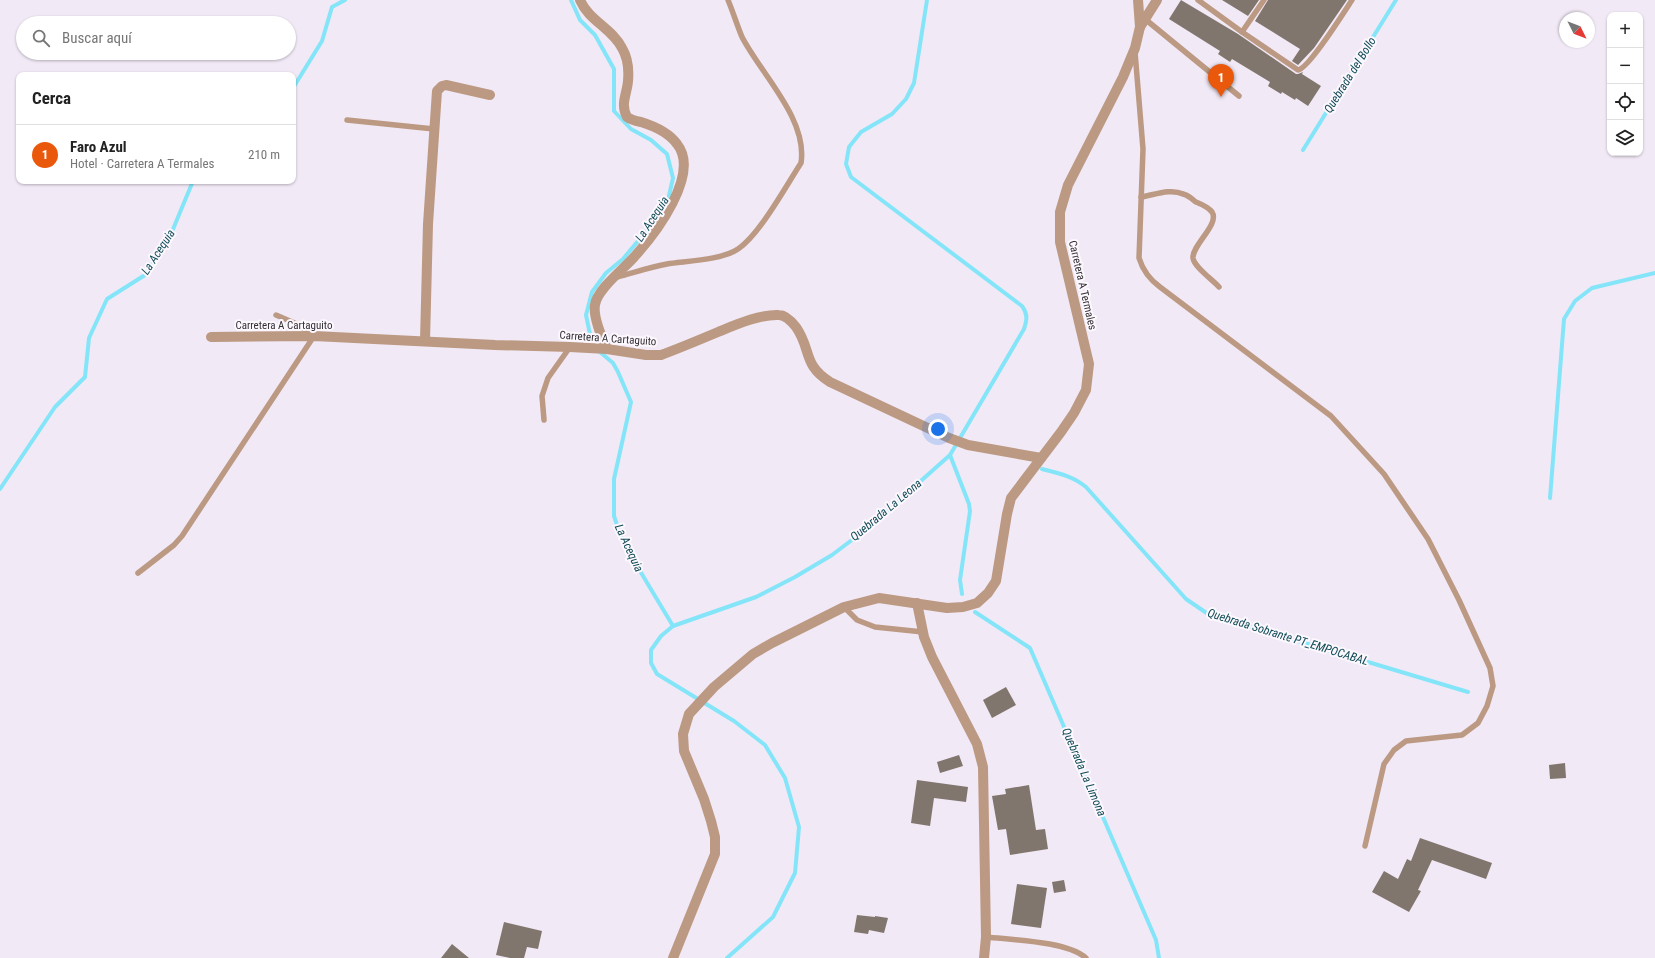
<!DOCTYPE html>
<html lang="es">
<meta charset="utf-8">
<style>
:root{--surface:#fff;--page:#f2f2f2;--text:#222;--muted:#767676;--line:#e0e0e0;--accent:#ea580c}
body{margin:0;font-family:"Roboto Condensed",sans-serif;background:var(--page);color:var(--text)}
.controls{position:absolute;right:12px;top:12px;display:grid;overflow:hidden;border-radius:8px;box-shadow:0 1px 3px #0004}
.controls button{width:36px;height:36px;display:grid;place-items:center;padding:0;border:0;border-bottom:1px solid var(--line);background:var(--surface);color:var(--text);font:20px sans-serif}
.compass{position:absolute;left:1559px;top:12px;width:36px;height:36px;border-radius:50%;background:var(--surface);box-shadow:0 1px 3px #0004;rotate:132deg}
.you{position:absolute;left:938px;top:429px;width:14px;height:14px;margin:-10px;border:3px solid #fff;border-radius:50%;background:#1a73e8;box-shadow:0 0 0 6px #1a73e833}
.badge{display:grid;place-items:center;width:26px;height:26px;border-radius:50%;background:var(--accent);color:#fff;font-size:13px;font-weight:700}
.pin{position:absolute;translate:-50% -33px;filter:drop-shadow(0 1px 2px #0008)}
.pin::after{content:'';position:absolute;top:21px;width:14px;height:12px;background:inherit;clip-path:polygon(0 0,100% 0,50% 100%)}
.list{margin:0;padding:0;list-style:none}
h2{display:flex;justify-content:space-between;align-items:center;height:52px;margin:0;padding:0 16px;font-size:17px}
h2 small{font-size:13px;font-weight:400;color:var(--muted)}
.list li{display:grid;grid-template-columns:26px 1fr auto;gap:12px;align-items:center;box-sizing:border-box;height:60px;padding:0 16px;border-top:1px solid var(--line)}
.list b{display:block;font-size:15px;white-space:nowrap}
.list p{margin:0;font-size:13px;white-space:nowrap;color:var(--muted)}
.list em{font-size:13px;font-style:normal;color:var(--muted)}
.icon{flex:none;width:22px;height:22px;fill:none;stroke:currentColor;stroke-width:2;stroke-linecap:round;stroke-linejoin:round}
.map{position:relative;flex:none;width:1655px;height:958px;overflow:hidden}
.search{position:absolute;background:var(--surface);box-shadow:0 1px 3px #0004;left:16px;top:16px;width:280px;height:44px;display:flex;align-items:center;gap:10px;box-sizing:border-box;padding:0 14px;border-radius:22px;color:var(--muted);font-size:15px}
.panel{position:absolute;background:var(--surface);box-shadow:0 1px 3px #0004;left:16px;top:72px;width:280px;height:112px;border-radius:8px}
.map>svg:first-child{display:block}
</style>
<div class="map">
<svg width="1655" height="958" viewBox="0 0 1655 958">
<rect width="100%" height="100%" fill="#f1e9f6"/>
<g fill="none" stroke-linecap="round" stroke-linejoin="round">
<g stroke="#84e5f9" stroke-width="4">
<polyline points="571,0 580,20 595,35 614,69 614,111 631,129 651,140 667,154 673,178 668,200 648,229 623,259 606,273 592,292 586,315 591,339"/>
<polyline points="293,88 322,41 332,7 345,0"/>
<polyline points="1303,150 1396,0"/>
<polyline points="600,352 613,363 618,372 631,402 614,479 614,516 621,537 634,561 673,626"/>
<polyline points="950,455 969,504 970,511 960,580 962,594"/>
<path d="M1042,469C1058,473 1073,476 1086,487L1186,599L1208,614L1468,692"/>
<polyline points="0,489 55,407 85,377 89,338 107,299 145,275 171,234 193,181"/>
<polyline points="1550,498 1564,319 1575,301 1592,288 1655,273"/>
<polyline points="975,612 1030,648 1156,940 1159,958"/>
<path d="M727,958L773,917L795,873L799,827L785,778L765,745L734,721L657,674L651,663V650L661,636L673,626L756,597L795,577L832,555L869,527L950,455L1024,329C1027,320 1028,314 1022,306L851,177L846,164L849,147L861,132L892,114L906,99L914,83L927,0"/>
</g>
</g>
<g fill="#81766d">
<polygon points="1181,0 1238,34 1296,74 1298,74 1303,72 1302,74 1321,86 1308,106 1296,98 1295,100 1282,92 1281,94 1268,86 1270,82 1232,59 1230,62 1218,54 1220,51 1169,19"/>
<polygon points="1222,0 1259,0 1248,16"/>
<polygon points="1268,0 1347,0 1314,48 1298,65 1292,61 1300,49 1255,21"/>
<polygon points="1006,687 1016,705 992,718 983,700"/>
<polygon points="959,755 963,766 940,773 937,762"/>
<polygon points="1565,763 1566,778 1550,779 1549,765"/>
<polygon points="917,780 968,787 966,802 934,798 930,826 911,823"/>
<polygon points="1029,785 1036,830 1045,829 1048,849 1010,855 1006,829 998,830 992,796 1006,794 1005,789"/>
<polygon points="1420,838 1492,863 1486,879 1432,860 1418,890 1421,891 1409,912 1372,892 1384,871 1398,879 1407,859 1411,861"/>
<polygon points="1064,880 1066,891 1054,893 1052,882"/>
<polygon points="1017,884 1047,888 1041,928 1011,924"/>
<polygon points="857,915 875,917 875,916 888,918 884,933 869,930 868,934 854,932"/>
<polygon points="504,922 542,931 538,949 527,947 524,958 510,958 496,955"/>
<polygon points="452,944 469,958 441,958"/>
</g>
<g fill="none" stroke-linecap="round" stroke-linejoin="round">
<g stroke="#bc9982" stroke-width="5.5">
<path d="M1198,0L1242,32L1298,70C1309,68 1344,12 1352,0"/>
<polyline points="1145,19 1239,96"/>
<polyline points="1242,32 1264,0"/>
<path d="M1135,52L1143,149L1139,258C1143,271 1149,279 1160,287L1331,416L1384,474L1428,539L1459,600L1490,668L1493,686L1487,706L1478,723L1462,735L1406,741L1394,750L1384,764L1365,846"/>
<polyline points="347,120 434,129"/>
<path d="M1141,197C1154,195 1171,188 1183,194C1188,195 1192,199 1196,202C1201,204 1209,208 1212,212C1220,224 1192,245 1193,258C1194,267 1213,280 1219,287"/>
<path d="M617,277C633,273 650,267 667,264C686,261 722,260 738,249C760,234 786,186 801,163C808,119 761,74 742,37C737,25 733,12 728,0"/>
<polyline points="544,420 542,396 548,378 570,347"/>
<polyline points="138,573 174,545 182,536 314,336 299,325 276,315"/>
<polyline points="844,607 857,620 875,627 923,632"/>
<path d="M986,937C1012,940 1067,941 1086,958"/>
</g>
<g stroke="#bc9982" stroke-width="10">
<path d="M580,0C589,21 612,28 622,48C628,58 629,70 628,81C627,94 620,104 627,117C631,120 636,121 641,122C654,126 669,133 677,144C701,174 655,234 635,256C625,268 597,289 595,305C593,316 602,338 607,349"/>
<polyline points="1140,27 1157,0"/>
<path d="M211,337L314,336L495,345L570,347L607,349L646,355H661C680,348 699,340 718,332C735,325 760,314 779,315C786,315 792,322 796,327C812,350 802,364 830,382L949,438L968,445L1041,458"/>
<polyline points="425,341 428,224 437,91 442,86 446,85 490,95"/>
<polyline points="917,603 924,637 932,657 977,744 983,767 986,937 984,958"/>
<polyline points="673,958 715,854 715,837 711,821 704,799 684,751 683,734 689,714 714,687 753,654 772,643 844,607 879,598 947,608 963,607 977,603 988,593 996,581 1007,514 1011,498 1061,432 1074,413 1086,390 1089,364 1060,242 1060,212 1068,185 1123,77 1135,48 1140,27 1138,0"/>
</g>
</g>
<g text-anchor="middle" stroke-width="4" stroke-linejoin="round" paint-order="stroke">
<g font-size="11" fill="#322f33" stroke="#fcf8fe">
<text transform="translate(1083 285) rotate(77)" y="4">Carretera A Termales</text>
<text x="284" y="329">Carretera A Cartaguito</text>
<text transform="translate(608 338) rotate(4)" y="4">Carretera A Cartaguito</text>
</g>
<g font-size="12" font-style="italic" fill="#114b56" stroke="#fcf8fe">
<text transform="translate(1350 75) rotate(-58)" y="4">Quebrada del Bollo</text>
<text transform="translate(652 219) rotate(-57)" y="4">La Acequia</text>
<text transform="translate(158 252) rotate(-57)" y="4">La Acequia</text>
<text transform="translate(886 510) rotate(-40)" y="4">Quebrada La Leona</text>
<text transform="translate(629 548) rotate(65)" y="4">La Acequia</text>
<text transform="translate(1288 637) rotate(17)" y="4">Quebrada Sobrante PT_EMPOCABAL</text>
<text transform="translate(1084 772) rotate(67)" y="4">Quebrada La Limona</text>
</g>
</g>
</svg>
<div class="controls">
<button>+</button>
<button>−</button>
<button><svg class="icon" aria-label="locate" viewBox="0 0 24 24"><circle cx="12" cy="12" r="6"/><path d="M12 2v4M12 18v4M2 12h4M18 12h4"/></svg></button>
<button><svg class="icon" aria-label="layers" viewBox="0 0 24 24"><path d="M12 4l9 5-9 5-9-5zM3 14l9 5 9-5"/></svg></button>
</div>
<svg class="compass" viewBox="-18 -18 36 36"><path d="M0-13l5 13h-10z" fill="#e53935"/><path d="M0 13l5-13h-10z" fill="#767676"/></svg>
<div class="you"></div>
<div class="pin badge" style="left:1221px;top:97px">1</div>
<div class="search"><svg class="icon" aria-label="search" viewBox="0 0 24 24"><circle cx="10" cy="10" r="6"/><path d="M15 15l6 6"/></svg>Buscar aquí</div>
<section class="panel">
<h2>Cerca<small></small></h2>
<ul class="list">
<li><span class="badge">1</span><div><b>Faro Azul</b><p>Hotel · Carretera A Termales</p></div><em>210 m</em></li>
</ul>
</section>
</div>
